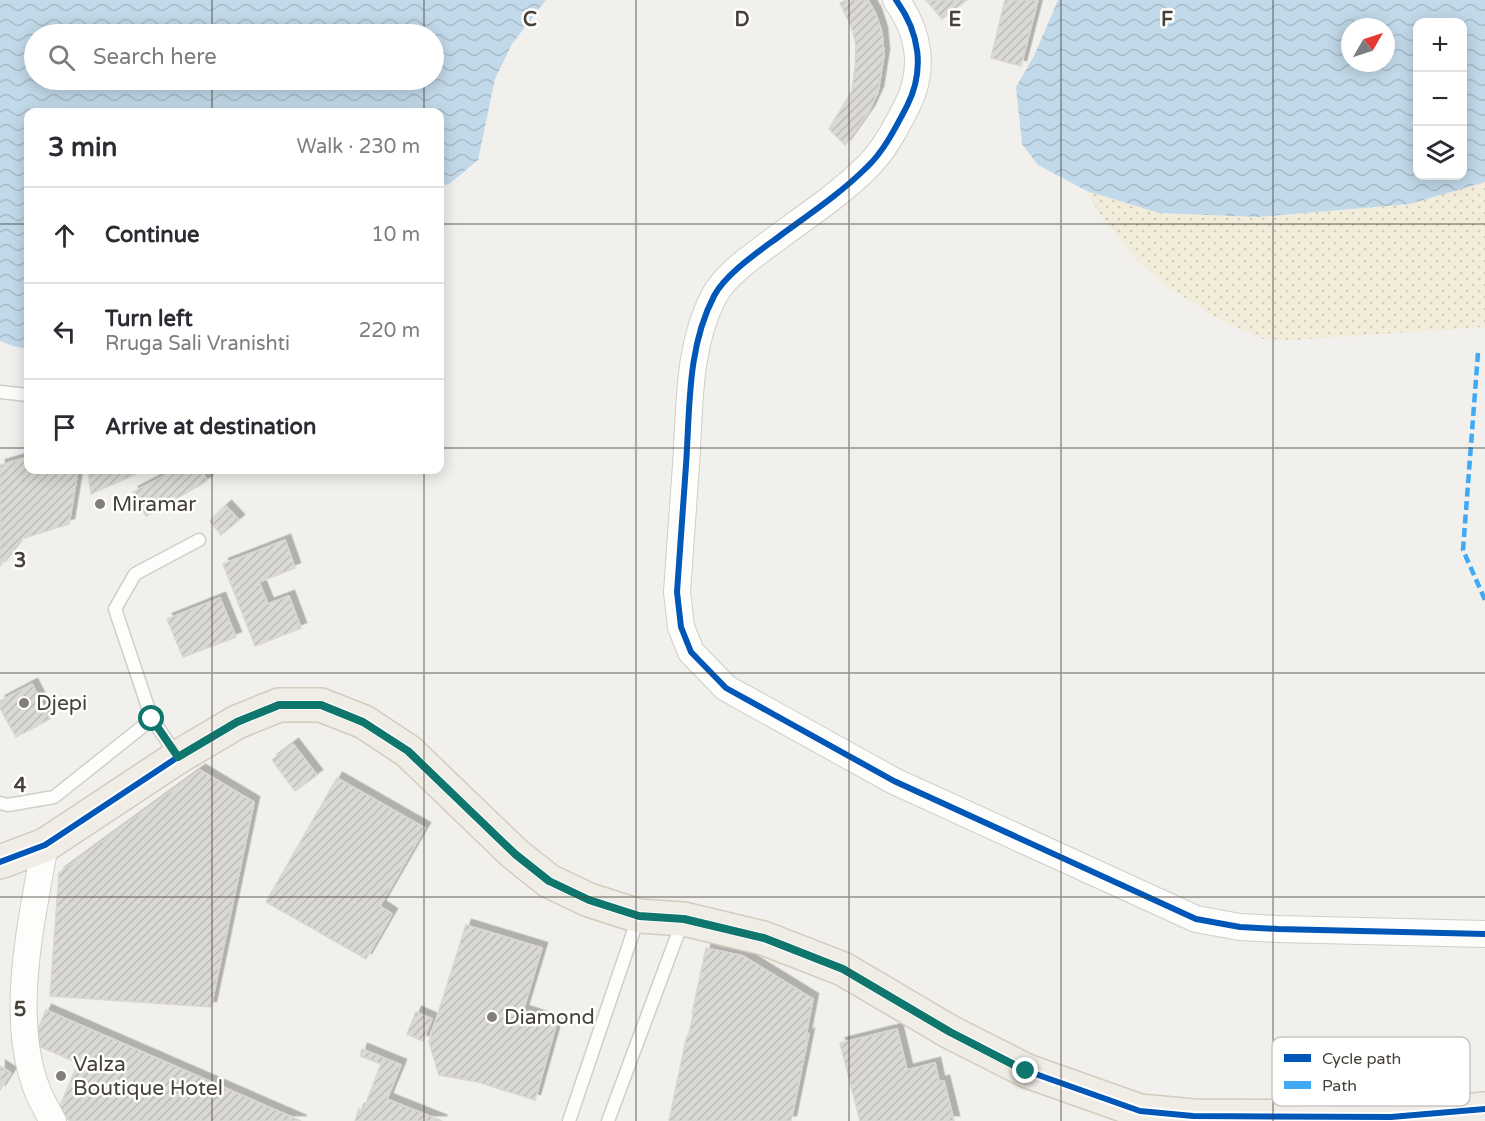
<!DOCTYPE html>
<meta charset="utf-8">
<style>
:root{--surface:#fff;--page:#f7f7f7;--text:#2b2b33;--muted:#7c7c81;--line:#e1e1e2}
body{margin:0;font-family:"Varela Round",sans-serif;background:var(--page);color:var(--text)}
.controls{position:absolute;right:18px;top:18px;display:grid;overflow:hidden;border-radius:12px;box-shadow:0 3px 15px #0003}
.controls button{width:54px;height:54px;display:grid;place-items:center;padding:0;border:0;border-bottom:2px solid var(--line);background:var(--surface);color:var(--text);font:30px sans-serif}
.compass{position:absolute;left:1341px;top:18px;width:54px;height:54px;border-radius:50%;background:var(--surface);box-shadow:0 3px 15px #0003;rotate:51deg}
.stop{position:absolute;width:18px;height:18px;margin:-14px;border:4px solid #0f766e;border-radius:50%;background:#fff}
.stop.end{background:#0f766e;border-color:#fff;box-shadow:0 2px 6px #0008}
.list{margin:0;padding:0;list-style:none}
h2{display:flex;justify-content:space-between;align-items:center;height:78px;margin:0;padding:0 24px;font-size:26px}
h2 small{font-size:20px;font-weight:400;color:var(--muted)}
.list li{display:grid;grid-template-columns:39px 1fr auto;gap:18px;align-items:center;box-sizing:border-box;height:96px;padding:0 24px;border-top:2px solid var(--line)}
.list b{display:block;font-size:22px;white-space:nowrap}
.list p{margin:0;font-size:20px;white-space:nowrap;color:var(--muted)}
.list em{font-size:20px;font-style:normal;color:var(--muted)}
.icon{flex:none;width:33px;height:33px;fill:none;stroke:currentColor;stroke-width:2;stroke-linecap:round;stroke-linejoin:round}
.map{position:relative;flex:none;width:1485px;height:1121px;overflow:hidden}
.search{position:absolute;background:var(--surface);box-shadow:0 3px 15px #0003;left:24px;top:24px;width:420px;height:66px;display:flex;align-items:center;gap:15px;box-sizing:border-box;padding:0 21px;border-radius:33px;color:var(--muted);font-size:22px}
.panel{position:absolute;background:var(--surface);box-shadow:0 3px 15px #0003;left:24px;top:108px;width:420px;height:366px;border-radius:12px}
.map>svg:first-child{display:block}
</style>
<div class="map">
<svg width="1485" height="1121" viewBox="0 0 1485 1121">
<defs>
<pattern id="sand-dots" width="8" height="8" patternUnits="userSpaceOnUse" patternTransform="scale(1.5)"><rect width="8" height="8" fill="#f2edda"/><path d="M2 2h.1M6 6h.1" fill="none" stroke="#d1ccbc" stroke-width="1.8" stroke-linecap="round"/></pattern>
<pattern id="water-waves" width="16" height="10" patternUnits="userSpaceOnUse" patternTransform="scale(1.5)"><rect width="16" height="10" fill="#c2d9e9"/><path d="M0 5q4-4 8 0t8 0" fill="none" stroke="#a8bbc9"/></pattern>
<pattern id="building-hatch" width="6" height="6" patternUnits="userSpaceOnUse" patternTransform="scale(1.5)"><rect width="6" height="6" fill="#dbd9d5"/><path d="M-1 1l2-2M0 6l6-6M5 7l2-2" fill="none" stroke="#bdbbb8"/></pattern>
<filter id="shadow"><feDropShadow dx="5.5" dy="-5.5" stdDeviation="0" flood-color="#0004"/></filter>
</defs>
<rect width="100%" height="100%" fill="#f1f0ec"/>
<polygon fill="url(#sand-dots)" points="1485,182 1485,327 1293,340 1262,339 1214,316 1164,285 1135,258 1097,210 1087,191 1159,213 1258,217 1410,204"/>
<g fill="url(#water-waves)" fill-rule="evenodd">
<path d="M0,0H546L512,44L495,79L478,160L449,184L440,186V112H28V349L13,346L0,341ZM34,34H434V80H34Z"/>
<path d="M1058,0H1485V182L1410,204L1258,217L1159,213L1087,191L1038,165L1022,144L1016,87L1034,56ZM1418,22H1462V176H1418ZM1350,27H1386V63H1350Z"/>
</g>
<g fill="url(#building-hatch)" stroke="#d9d7d2" stroke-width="1.5" filter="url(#shadow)">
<polygon points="846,0 868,0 876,14 882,33 884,55 878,92 869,111 845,145 829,129 852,91 855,67 856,45 851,26 840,3"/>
<polygon points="926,0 967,0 942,19"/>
<polygon points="1005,0 1038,0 1021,66 991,58"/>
<polygon points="28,457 28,470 78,470 69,524 21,539 0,566 0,465"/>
<polygon points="88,470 145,470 91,494"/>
<polygon points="175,470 202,470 207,481 146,516 133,492"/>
<polygon points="226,506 239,520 221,535 210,521"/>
<polygon points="285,540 295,568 259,582 268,604 289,596 301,628 255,646 223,564"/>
<polygon points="220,598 236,637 183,657 167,619"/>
<polygon points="32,684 50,719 16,737 0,708 0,701"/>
<polygon points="293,744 317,775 295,791 272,760"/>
<polygon points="200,770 254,802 211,1007 50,996 59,873"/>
<polygon points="337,778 425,828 380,906 392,914 366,959 266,902"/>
<polygon points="466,925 542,948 523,1011 557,1022 535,1100 478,1082 439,1075 429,1042"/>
<polygon points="706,948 743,956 813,999 805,1040 809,1033 791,1121 669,1121 686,1039 689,1034 694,1010 692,1014"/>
<polygon points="46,1010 301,1121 71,1121 57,1113 78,1063 32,1043"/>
<polygon points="416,1012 432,1019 423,1041 407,1034"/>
<polygon points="897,1029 907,1070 935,1063 939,1082 944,1081 954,1121 860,1121 840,1043"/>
<polygon points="362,1049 401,1065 387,1099 442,1121 355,1121 359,1109 363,1111 381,1064 360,1056"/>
<polygon points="0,1066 11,1073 0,1090"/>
</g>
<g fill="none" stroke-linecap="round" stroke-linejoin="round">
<defs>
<g id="lane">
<polyline points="0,392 28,395"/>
<polyline points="178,757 152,719 115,609 135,574 199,540"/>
<polyline points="0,803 8,805 54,797 152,719"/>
<polyline points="569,1121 638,918"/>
<polyline points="608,1121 683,920"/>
</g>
<g id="street">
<path d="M896,0C920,33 925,70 907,106C896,127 884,151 867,167C841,193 811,213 781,235C761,250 726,273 714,296C687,348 690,408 686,465C683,507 680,550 677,592L681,627L691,652L726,688L894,781L1196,919L1240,927L1278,929L1485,934"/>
<path d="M45,845C32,919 8,1019 38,1092C42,1102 48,1112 53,1121"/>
</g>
<polyline id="primary" points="0,862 45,845 178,757 237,722 279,705 321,705 364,722 408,751 515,854 549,881 589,900 639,916 684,919 763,938 843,969 950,1032 1027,1071 1140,1111 1193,1116 1391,1117 1485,1109"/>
</defs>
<use href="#lane" stroke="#cfceca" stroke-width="15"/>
<use href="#street" stroke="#cfceca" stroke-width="28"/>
<use href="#primary" stroke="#d1ccbc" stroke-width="36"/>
<use href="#lane" stroke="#fdfdfc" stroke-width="12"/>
<use href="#street" stroke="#fdfdfc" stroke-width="26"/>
<use href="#primary" stroke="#f0ede6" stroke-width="33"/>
<polyline stroke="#3fa9f5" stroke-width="4.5" stroke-dasharray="9 4.5" stroke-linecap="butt" points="1478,353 1463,550 1485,600"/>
<defs>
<g id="cycleway">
<path d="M896,0C920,33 925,70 907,106C896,127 884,151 867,167C841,193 811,213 781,235C761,250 726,273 714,296C687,348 690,408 686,465C683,507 680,550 677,592L681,627L691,652L726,688L894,781L1196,919L1240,927L1278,929L1485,934"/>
<polyline points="0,862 45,845 178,757 237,722 279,705 321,705 364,722 408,751 515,854 549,881 589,900 639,916 684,919 763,938 843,969 950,1032 1027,1071 1140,1111 1193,1116 1391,1117 1485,1109"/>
</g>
</defs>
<use href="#cycleway" stroke="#fff" stroke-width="10"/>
<use href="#cycleway" stroke="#0057b8" stroke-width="6"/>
</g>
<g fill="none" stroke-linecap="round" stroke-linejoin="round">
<polyline stroke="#0f766e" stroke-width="8" points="152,719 178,757 237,722 279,705 321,705 363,722 408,751 515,854 549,881 589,900 639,916 684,919 764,938 843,969 950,1032 1026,1071"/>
</g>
<path fill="none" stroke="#464239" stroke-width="1.5" stroke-opacity="0.55" d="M212,0V34M424,0V34M636,0V1121M849,0V1121M1061,0V1121M1273,0V1121M212,80V112M424,80V112M0,224H28M440,224H1485M0,448H28M440,448H1485M212,470V1121M424,470V1121M0,673H1485M0,897H1485"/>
<g fill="#827f78" stroke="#fff" stroke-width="2">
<circle cx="100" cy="504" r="6"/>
<circle cx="24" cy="703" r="6"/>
<circle cx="492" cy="1017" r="6"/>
<circle cx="61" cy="1076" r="6"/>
</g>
<g text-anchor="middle" stroke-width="5" stroke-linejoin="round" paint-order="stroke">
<g font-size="21" fill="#464239" stroke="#fff" text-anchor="start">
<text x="112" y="511">Miramar</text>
<text x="36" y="710">Djepi</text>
<text x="504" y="1024">Diamond</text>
<text x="73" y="1071">Valza<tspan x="73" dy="24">Boutique Hotel</tspan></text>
</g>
</g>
<rect x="1272" y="1037" width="198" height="69" rx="9" fill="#fff" stroke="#c8c6c4" stroke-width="1.5"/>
<rect x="1284" y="1054" width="27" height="8" fill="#0057b8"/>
<rect x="1284" y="1081" width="27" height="8" fill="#3fa9f5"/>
<g font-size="16" fill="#464239">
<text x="1322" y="1064">Cycle path</text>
<text x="1322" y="1091">Path</text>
</g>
<g font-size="20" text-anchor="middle" font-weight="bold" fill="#464239" stroke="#fff" stroke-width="5" stroke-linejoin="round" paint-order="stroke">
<text x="530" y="26">C</text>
<text x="742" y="26">D</text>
<text x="955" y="26">E</text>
<text x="1167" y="26">F</text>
<text x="20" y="567">3</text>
<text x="20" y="792">4</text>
<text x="20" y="1016">5</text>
</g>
</svg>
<div class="controls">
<button>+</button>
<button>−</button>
<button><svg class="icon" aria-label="layers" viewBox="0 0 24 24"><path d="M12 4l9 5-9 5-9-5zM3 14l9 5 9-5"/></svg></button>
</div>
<svg class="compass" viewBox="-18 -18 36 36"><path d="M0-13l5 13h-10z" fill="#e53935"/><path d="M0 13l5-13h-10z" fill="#7c7c81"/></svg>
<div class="stop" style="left:152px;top:719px"></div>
<div class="stop end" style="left:1026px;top:1071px"></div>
<div class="search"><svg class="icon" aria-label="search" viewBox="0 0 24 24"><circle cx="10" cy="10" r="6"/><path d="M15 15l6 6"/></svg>Search here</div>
<section class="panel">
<h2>3 min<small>Walk · 230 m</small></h2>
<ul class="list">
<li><svg class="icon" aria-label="ahead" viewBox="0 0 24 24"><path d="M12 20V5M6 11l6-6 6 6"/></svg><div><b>Continue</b></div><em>10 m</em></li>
<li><svg class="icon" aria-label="left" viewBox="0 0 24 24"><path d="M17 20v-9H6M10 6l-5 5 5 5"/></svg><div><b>Turn left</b><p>Rruga Sali Vranishti</p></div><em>220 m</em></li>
<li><svg class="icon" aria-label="arrive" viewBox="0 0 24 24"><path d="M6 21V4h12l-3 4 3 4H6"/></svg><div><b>Arrive at destination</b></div></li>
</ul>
</section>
</div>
